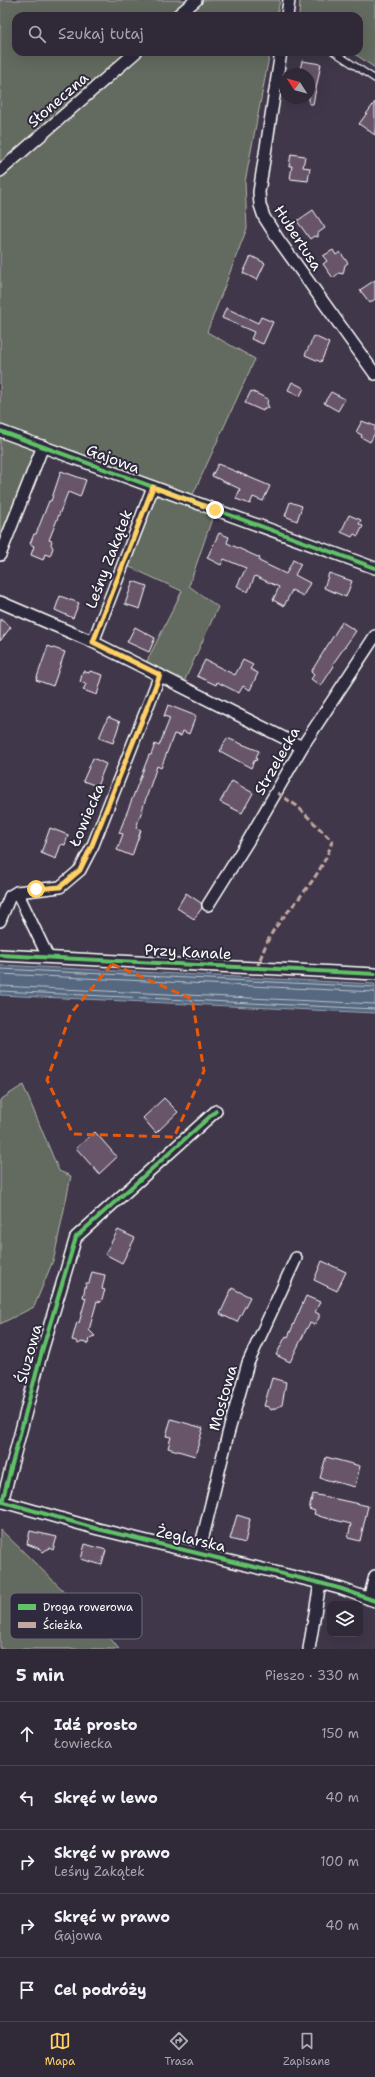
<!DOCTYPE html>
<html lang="pl">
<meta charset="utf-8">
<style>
:root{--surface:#302938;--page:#3c3543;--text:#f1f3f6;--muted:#a8a6ae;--line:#4b4553;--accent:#ffd166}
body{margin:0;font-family:"Shantell Sans",sans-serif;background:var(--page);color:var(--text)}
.controls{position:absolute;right:12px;bottom:12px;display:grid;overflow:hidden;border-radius:8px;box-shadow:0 4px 16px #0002}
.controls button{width:36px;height:36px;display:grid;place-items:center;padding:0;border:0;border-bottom:1px solid var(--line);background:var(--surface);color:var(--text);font:20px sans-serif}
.compass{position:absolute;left:279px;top:68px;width:36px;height:36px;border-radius:50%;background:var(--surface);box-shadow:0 4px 16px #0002;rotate:306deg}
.stop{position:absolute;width:12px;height:12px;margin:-9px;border:3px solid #ffd166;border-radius:50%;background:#fff}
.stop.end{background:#ffd166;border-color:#fff;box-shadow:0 1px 4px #0008}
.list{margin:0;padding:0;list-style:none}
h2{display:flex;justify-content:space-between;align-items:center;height:52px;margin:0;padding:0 16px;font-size:17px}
h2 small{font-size:13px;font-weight:400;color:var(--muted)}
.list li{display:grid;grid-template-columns:26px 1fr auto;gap:12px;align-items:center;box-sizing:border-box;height:64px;padding:0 16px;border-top:1px solid var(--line)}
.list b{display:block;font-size:15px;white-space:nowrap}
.list p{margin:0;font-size:13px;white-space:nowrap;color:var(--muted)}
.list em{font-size:13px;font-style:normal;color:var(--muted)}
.icon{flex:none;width:22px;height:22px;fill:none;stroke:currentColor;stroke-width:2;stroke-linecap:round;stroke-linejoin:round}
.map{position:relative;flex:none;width:375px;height:1649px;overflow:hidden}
.search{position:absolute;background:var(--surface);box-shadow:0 4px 16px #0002;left:12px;right:12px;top:12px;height:44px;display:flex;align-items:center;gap:10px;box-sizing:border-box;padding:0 14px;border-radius:12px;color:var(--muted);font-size:15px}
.sheet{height:372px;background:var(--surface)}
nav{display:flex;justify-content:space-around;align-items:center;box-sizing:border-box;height:56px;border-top:1px solid var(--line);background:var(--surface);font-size:11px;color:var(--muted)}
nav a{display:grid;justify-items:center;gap:2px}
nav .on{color:var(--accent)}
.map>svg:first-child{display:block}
</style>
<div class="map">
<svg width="375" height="1649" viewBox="0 0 375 1649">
<rect width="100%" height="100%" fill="#40374a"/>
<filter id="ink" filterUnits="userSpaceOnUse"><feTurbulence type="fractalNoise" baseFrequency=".025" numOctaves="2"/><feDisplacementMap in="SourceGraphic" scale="8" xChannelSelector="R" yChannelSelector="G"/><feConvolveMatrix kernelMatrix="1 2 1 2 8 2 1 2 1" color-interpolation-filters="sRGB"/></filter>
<g filter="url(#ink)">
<g fill="#646b5e" stroke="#b2b5ae">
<polygon points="0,0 280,0 277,16 16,16 16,52 270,52 245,182 247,228 207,332 255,359 190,501 215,510 189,586 218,607 183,684 144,667 182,591 123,564 153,487 42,441 0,547"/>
<polygon points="300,0 375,0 375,68 352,52 359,52 359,16 299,16"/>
<polygon points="23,1085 59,1171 71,1176 54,1258 34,1307 0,1324 0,1100"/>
<polygon points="0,1529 101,1627 119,1649 0,1649"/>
</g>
<polygon fill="#54677f" stroke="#98a4b2" points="0,965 375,984 375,1013 0,995"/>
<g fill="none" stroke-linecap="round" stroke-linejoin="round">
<g stroke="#bbc2cc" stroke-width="1">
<polyline points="0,969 375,987"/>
<polyline points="0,974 375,992"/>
<polyline points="0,986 375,1004"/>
<polyline points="0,991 375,1009"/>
</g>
</g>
<g fill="#68546a" stroke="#fff">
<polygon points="302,61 321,64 313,104 309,104 309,74 299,74"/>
<polygon points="375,102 375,135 359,124"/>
<polygon points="291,154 305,156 303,167 310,168 308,181 290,179 292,166 289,166"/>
<polygon points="313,210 325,228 318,233 318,237 314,236 310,239 297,221"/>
<polygon points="333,250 336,255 340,252 348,263 345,265 343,274 339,273 333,278 323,264 327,261 323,256"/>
<polygon points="251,256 265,263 257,280 243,273"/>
<polygon points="375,280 375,299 370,303 360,290"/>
<polygon points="226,308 258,323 261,317 273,322 263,344 251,339 254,332 222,318"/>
<polygon points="314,336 329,343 321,362 305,355"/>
<polygon points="292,382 304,388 300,396 288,390"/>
<polygon points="251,391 268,399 267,403 269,408 264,408 263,411 245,403"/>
<polygon points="331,392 345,399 338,411 324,403"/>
<polygon points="362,421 375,426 375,433 370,442 361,437 362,435 356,432"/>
<polygon points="218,464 270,486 263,501 253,497 250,504 236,499 240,489 212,476"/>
<polygon points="61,471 86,480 80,497 68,492 49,540 52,541 51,544 53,548 50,556 45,554 43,560 31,555 34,546 30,544 34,534 36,534 49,501 51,501"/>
<polygon points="290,502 302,506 297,521 285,516"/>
<polygon points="349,515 361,520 359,524 363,526 358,536 354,534 352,537 341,532"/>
<polygon points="219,533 229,537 227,543 260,558 259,561 286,574 293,560 301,564 295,575 310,583 303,596 292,590 284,606 273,600 279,587 255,576 248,592 237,586 246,568 224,559 221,565 207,558"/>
<polygon points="329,573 352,581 346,597 324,588"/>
<polygon points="133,581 147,586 140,609 125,604"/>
<polygon points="60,596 79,603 73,618 55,610"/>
<polygon points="0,619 11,627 0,641"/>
<polygon points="342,622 356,631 332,665 334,666 321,686 311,679 314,675 311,672"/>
<polygon points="135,627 155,638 149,652 127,642"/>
<polygon points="48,646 65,652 53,686 36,680"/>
<polygon points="205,660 235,675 243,660 253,665 250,669 258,673 250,690 243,686 239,693 217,682 216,685 197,676"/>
<polygon points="83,671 89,673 90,671 103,675 97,695 83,690 86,684 80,682"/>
<polygon points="168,705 196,716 189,734 183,731 181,736 174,734 161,768 157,766 136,828 141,830 132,856 117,850 123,834 119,833 149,755 151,755 155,744 159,746 170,718 164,716"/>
<polygon points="108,717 120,722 113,743 99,738"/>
<polygon points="227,738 259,751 256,757 257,760 254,761 251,768 220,751"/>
<polygon points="93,758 106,764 97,786 83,781"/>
<polygon points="232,781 253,793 242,813 220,802"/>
<polygon points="50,828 68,835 65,845 61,844 56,859 41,853"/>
<polygon points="186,893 201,903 202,908 194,919 177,908"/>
<polygon points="164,1098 178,1112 156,1133 143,1118"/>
<polygon points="95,1132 117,1157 99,1174 76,1148"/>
<polygon points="118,1230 135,1238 122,1263 105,1254"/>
<polygon points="322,1261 346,1272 337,1291 314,1280"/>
<polygon points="92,1272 105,1275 102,1289 105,1290 101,1302 97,1301 89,1330 95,1336 90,1338 89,1344 82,1342 78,1344 76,1341 72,1340 77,1322 79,1323 86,1298 83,1297 86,1283 89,1283"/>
<polygon points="232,1288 250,1297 237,1322 220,1314"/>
<polygon points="306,1296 320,1302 315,1312 319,1314 319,1318 314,1325 310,1323 307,1328 290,1362 276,1355 286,1336 288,1337"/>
<polygon points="272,1378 286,1382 282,1405 271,1410 269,1407 264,1406"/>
<polygon points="171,1419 203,1428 195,1456 168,1448 171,1437 166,1436"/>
<polygon points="326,1457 360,1466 355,1487 320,1478"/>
<polygon points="313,1494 368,1506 360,1541 348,1538 351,1524 322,1517 314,1514 315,1511 309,1509"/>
<polygon points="237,1515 250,1519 245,1543 230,1539"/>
<polygon points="30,1531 57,1537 53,1550 49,1548 43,1552 40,1549 27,1544"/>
<polygon points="85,1544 106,1550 102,1565 81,1559"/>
</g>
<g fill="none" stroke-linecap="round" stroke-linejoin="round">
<defs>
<polyline id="lane" points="334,52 375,79"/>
<g id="street">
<polyline points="177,16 196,0"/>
<polyline points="287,16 289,0"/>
<polyline points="281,52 259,192 260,205 264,217 278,239 375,374"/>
<polyline points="0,171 136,52"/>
<polyline points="0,431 375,568"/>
<polyline points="0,555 43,446"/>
<polyline points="0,602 93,642 302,747"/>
<polyline points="93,642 153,487"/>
<polyline points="17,892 48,957"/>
<polyline points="208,905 248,841 302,747 375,636"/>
<polyline points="0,921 10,896 17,892 60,887 80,870 93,845 160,675"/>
<polyline points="0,955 375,974"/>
<polyline points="0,1501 98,1529 320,1583 342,1589 375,1601"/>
<polyline points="2,1502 42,1351 76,1237 216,1111"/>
<polyline points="199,1553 228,1434 248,1363 296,1258"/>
<polyline points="369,1599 375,1576"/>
<polyline points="309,1649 320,1583"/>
</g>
</defs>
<use href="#lane" stroke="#fff" stroke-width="8"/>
<use href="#street" stroke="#fff" stroke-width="14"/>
<use href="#lane" stroke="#2f2a3d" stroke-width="5.5"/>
<use href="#street" stroke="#2f2a3d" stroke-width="11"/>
<path stroke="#c3a89e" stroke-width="3" stroke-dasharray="6 3" stroke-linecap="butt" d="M257,968C262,954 267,940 275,928C295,901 323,875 332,841L297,806L276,792"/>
<defs>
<g id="cycleway">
<polyline points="0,431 375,568"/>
<polyline points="0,955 375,974"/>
<polyline points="0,1501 98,1529 320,1583 342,1589 375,1601"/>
<polyline points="2,1502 42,1351 76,1237 216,1111"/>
</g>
</defs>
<use href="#cycleway" stroke="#2f2a3d" stroke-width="6"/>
<use href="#cycleway" stroke="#61c268" stroke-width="4"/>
</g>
</g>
<g fill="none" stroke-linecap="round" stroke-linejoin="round" filter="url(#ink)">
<polyline stroke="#ffd166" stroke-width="5" points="36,889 60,887 80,870 92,845 160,675 93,642 153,487 215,510"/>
</g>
<path fill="none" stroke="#e8590c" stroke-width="3" stroke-dasharray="8 5" stroke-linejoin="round" d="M112,964L192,999L204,1071L174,1137L73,1134L47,1080L71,1013Z"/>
<g text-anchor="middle" stroke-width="4" stroke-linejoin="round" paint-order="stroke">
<g font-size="15" fill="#fff" stroke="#2f2a3d">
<text transform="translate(58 100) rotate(-41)" y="5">Słoneczna</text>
<text transform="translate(298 238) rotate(57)" y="5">Hubertusa</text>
<text transform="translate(113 459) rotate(21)" y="5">Gajowa</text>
<text transform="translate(109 559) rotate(-69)" y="5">Leśny Zakątek</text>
<text transform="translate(277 761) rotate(-60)" y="5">Strzelecka</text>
<text transform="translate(87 815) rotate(-67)" y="5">Łowiecka</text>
<text transform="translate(188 952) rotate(3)" y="5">Przy Kanale</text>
<text transform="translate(29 1354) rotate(-75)" y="5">Śluzowa</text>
<text transform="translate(223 1398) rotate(-74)" y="5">Mostowa</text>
<text transform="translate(191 1539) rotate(13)" y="5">Żeglarska</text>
</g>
</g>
<rect x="10" y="1593" width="132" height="46" rx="6" fill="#2f2a3d" stroke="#6d6a77" stroke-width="1"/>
<rect x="18" y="1604" width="18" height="6" fill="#61c268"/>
<rect x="18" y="1622" width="18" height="6" fill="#c3a89e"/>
<g font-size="11" fill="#fff">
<text x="43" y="1611">Droga rowerowa</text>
<text x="43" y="1629">Ścieżka</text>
</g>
</svg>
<div class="controls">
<button><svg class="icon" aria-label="layers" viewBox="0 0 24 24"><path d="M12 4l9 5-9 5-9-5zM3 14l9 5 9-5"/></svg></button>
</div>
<svg class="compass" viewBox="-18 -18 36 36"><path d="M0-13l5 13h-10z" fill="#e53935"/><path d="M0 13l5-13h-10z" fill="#a8a6ae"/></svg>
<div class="stop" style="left:36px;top:889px"></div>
<div class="stop end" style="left:215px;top:510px"></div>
<div class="search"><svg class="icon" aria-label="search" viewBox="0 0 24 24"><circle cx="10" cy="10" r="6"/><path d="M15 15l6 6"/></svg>Szukaj tutaj</div>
</div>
<section class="sheet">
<h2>5 min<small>Pieszo · 330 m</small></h2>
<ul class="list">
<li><svg class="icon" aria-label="ahead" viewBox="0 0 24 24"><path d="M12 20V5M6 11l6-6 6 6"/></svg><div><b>Idź prosto</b><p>Łowiecka</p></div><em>150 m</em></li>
<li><svg class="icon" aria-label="left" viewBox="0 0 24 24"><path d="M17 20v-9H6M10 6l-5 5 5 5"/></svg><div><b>Skręć w lewo</b></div><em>40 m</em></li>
<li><svg class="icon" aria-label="right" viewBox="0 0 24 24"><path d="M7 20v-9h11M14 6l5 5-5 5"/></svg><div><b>Skręć w prawo</b><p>Leśny Zakątek</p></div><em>100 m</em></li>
<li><svg class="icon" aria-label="right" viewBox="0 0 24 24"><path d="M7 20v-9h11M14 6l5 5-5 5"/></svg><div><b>Skręć w prawo</b><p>Gajowa</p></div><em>40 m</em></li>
<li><svg class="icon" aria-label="arrive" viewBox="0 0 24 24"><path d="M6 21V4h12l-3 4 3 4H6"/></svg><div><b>Cel podróży</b></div></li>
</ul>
</section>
<nav>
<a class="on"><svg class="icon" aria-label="map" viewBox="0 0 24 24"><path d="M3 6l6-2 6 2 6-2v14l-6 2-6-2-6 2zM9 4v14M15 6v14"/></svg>Mapa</a>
<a><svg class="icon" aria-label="directions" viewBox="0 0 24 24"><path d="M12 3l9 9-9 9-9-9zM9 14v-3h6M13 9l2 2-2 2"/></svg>Trasa</a>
<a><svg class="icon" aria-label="saved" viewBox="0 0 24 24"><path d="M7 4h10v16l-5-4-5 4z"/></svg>Zapisane</a>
</nav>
